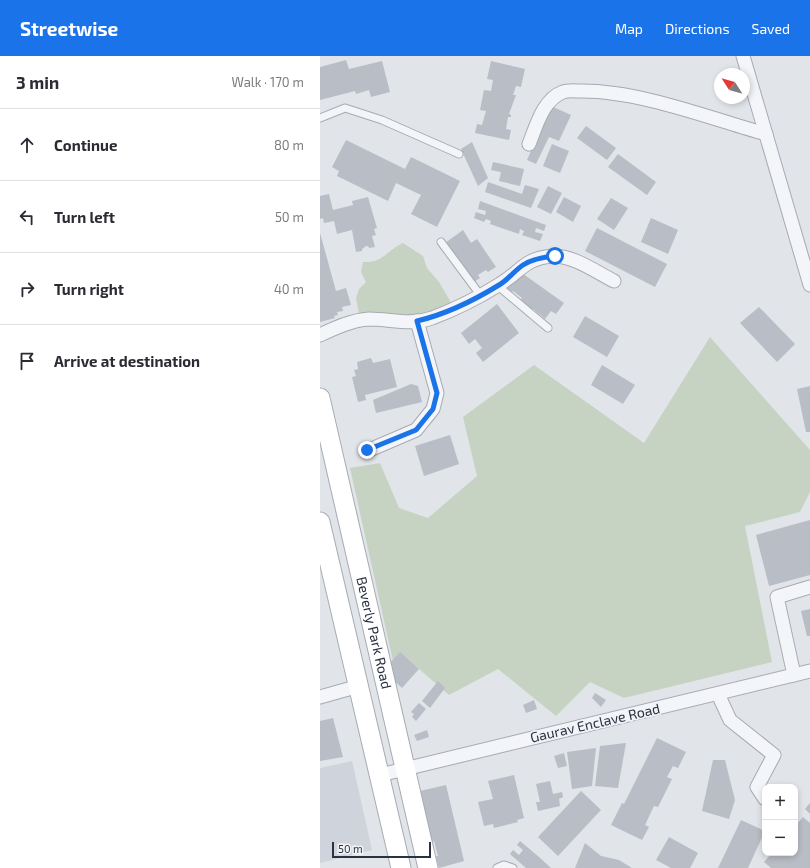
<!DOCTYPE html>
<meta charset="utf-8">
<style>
:root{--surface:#fff;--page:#f7f7f7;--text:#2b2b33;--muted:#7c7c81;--line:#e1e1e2;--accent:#1a73e8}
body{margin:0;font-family:"Exo 2",sans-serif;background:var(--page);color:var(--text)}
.controls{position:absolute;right:12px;bottom:12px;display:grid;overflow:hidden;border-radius:8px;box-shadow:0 2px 6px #0003}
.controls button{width:36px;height:36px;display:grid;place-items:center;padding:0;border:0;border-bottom:1px solid var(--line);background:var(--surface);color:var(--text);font:20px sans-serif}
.compass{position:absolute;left:394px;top:12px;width:36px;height:36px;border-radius:50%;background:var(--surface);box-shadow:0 2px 6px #0003;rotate:306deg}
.scale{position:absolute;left:12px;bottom:10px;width:99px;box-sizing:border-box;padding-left:4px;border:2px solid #2a3140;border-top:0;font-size:11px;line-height:14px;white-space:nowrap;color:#2a3140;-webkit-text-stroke:3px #f1f3f7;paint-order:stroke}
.stop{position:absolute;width:12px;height:12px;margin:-9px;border:3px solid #1a73e8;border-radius:50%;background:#fff}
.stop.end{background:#1a73e8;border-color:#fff;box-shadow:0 1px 4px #0008}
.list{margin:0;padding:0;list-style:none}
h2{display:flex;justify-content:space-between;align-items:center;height:52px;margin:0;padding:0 16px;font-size:17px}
h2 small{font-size:13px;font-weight:400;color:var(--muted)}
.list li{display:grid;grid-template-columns:26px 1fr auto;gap:12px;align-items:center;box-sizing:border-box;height:72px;padding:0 16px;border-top:1px solid var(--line)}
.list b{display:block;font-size:15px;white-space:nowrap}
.list em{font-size:13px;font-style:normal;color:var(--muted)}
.icon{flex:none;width:22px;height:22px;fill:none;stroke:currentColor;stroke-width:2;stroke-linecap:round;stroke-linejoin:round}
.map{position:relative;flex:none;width:490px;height:812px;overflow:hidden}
header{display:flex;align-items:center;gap:24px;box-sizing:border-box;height:56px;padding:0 20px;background:var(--accent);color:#fff}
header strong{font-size:19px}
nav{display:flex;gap:22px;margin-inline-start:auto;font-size:14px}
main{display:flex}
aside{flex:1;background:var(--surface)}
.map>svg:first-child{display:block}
</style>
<header>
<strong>Streetwise</strong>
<nav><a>Map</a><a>Directions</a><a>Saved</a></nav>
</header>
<main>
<aside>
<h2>3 min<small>Walk · 170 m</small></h2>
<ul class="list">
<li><svg class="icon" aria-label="ahead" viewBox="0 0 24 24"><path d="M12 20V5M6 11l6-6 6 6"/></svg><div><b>Continue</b></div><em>80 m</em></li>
<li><svg class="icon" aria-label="left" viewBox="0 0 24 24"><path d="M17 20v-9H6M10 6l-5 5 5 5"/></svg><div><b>Turn left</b></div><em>50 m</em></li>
<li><svg class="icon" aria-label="right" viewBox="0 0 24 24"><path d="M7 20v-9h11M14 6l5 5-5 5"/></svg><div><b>Turn right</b></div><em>40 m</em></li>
<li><svg class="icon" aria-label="arrive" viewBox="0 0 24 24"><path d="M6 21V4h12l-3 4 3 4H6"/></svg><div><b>Arrive at destination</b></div></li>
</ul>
</aside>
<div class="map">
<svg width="490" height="812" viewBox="0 0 490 812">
<rect width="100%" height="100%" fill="#e1e4e9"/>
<polygon fill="#cfd3db" points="32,705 52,794 0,807 0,712"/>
<g fill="#c6d3c3">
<path d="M83,187L103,200L107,212L119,226L133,250L95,262L39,258L36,242L39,233L46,226L41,216L43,206C64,207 67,194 83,187Z"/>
<polygon points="390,281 490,394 490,436 480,456 425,470 452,606 304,642 270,626 236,660 178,613 129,639 83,599 73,605 30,412 60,407 79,452 108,462 157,420 143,361 214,309 324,387"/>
</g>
<g fill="#b9bdc6">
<polygon points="26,4 29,13 62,5 70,36 51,41 49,34 36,38 35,35 0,44 0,11"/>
<polygon points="171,5 205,13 201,31 196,30 193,39 196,39 189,58 191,59 191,61 188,61 186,73 191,74 189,84 155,77 157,68 162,69 166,55 160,54 164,34 171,35 173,24 167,23"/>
<polygon points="231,50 251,59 239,85 229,81 216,108 207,104"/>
<polygon points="266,70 296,92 287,104 257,82"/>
<polygon points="26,84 85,113 91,101 140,125 117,171 91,158 101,139 76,127 68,145 17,120 19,115 12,111"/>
<polygon points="152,86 168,122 158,130 141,93"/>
<polygon points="232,88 249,95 240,117 223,110"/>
<polygon points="298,98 336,126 327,139 288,111"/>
<polygon points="173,106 204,113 200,130 179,125 181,116 171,114"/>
<polygon points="168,126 202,138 205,129 219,133 211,152 165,136"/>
<polygon points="228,130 242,137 231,158 217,151"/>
<polygon points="9,138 13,154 33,149 32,145 48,141 57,172 54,173 56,179 52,180 55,191 49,192 48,190 46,190 42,193 42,195 36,196 32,174 17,178 14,165 4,167 3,162 0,163 0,140"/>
<polygon points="244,141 261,150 253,166 236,156"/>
<polygon points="291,142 308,152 294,174 277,163"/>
<polygon points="160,145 226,169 224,175 216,172 215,176 223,178 220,185 202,179 204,175 200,173 199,178 170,168 171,165 166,163 164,166 154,162 156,156 165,159 166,155 158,153"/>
<polygon points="331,162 358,174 348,198 321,186"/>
<polygon points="277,172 347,208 335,231 265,195"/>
<polygon points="143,174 151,187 157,183 176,211 168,216 166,214 158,219 160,222 151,228 144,216 147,214 125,187"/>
<polygon points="0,177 16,235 26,232 31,249 22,251 23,255 17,256 18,259 14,260 15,262 0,266"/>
<polygon points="199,215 244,247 236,258 231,255 225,263 213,253 212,254 200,245 202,242 193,235 191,237 186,234"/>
<polygon points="177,248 199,277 163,306 156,297 162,292 155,283 149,288 141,277"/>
<polygon points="439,251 475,288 457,306 420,267"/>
<polygon points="265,260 299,280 287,301 253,281"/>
<polygon points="51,302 53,307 70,303 77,331 45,339 46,344 38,346 32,321 36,320 34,314 38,313 37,306"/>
<polygon points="282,309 315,329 303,348 271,329"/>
<polygon points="91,328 98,330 102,346 56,357 53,344"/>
<polygon points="490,330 490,376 486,376 477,333"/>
<polygon points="130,379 139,408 104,420 95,390"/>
<polygon points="490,464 490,519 449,530 436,479"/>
<polygon points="490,553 490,580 487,580 481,555"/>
<polygon points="80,596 99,613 82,632 63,615"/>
<polygon points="118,625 125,632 110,652 102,645"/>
<polygon points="275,637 286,644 281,651 272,642"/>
<polygon points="214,644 217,653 206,657 203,649"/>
<polygon points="99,647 106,653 96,665 92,661 94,658 91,656"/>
<polygon points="13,662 23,701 0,705 0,665"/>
<polygon points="107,674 109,681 97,685 94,679"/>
<polygon points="337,682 366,696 358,712 353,710 347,721 352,723 338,751 334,750 325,769 329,771 322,784 291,769 302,747 304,748"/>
<polygon points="306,687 298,732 275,730 280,690"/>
<polygon points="276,692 272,730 252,733 247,696"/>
<polygon points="244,697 247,710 238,712 234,700"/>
<polygon points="393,704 405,704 415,744 409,763 382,755"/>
<polygon points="194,719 204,762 197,764 198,766 174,772 173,768 164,770 158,746 173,743 168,725"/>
<polygon points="230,725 233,738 242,736 243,741 239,743 240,750 218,755 216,746 220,746 216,728"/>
<polygon points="126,729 144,805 119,812 116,800 118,800 114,785 112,786 100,735"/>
<polygon points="261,735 281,754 238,800 218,781"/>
<polygon points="490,747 490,758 485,753"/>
<polygon points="483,761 490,767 490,812 451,812 444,806 452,797 475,797 475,770"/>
<polygon points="421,764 445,775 428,812 398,812"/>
<polygon points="349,781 378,797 370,812 351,812 336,804"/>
<polygon points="200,785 219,801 231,812 206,812 190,798 193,794 199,799 203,794 197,789"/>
<polygon points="265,787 281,800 299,804 312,812 255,812"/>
</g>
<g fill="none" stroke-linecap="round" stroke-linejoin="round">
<defs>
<g id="lane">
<polyline points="0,62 25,52 62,64 139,98"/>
<polyline points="121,186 161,240"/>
<polyline points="178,230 228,272"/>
<polyline points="177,812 184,809 193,812"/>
</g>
<g id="street">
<polyline points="423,0 490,229"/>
<path d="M209,88C216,71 223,43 243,36C248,34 256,35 262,35C320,35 389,62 446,78"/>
<path d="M0,279C15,272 32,264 49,263C72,263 89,270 112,262C136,253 158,242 180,228C202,215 203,203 232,200C253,199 276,216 294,225"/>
<polyline points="47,395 96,374 113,353 117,337 97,265"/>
<polyline points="474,619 457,541 490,531"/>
<polyline points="398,638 410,664 454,699 437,731 445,743"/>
<polyline points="0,641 39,630"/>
<polyline points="60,719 490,615"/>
</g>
<g id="secondary">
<path id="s1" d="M0,342L108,812"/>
<polyline points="0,466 81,812"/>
</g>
</defs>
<use href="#lane" stroke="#a6abb3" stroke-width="9"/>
<use href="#street" stroke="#a6abb3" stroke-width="15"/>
<use href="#secondary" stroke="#a6abb3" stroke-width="21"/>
<use href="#lane" stroke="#f4f5f8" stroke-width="7"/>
<use href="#street" stroke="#f4f5f8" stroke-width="13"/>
<use href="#secondary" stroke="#fff" stroke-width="19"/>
</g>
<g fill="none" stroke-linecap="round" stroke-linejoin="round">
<path stroke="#1a73e8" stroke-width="5" d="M47,394L96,374L113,353L117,337L97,265C127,258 153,245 179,229C188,224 194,215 203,209C212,203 224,201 235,200"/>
</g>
<g text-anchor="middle" stroke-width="3.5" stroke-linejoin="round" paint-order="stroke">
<g font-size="14" fill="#2a3140" stroke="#f1f3f7">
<text dy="5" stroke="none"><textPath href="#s1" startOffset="241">Beverly Park Road</textPath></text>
<text transform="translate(275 667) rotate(-13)" y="5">Gaurav Enclave Road</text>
</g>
</g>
</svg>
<div class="controls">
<button>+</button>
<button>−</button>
</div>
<svg class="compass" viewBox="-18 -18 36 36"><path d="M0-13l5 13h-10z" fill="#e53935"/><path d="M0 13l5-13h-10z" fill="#7c7c81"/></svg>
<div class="scale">50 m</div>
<div class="stop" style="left:235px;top:200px"></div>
<div class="stop end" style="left:47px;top:394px"></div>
</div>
</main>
